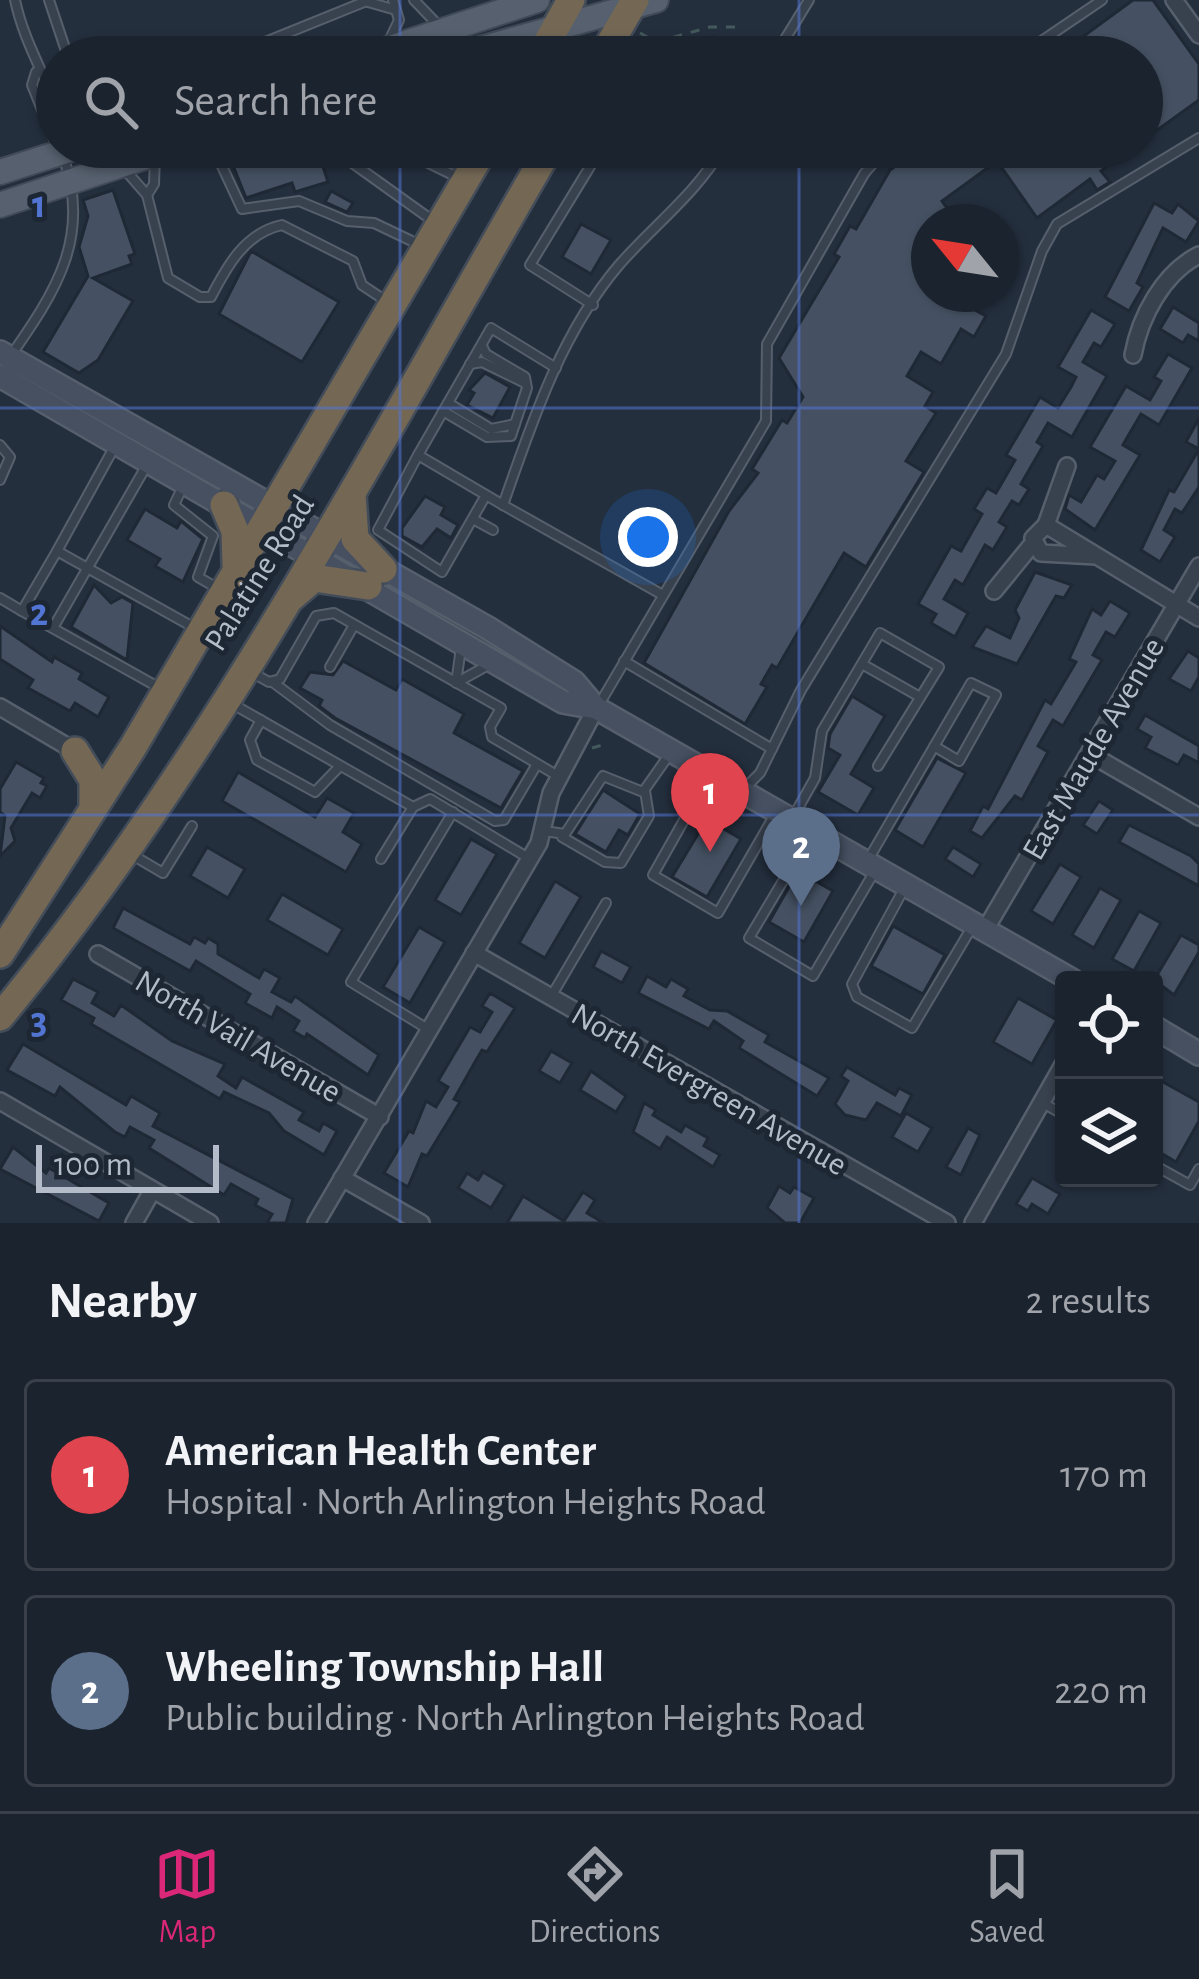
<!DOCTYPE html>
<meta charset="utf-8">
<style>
:root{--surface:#1b232e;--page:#282f3a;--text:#f1f3f6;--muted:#a0a4aa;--line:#39404a;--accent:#db2777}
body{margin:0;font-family:"Alegreya Sans",sans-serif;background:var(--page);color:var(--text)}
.controls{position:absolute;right:36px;bottom:36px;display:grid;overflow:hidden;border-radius:12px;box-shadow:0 3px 9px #0004}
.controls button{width:108px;height:108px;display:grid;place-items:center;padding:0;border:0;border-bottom:3px solid var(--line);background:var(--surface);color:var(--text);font:60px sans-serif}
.compass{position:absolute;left:911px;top:204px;width:108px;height:108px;border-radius:50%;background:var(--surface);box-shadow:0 3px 9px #0004;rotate:300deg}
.scale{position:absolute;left:36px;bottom:30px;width:183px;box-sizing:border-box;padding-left:12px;border:6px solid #b4bcc9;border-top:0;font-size:33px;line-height:42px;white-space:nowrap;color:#b4bcc9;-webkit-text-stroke:9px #1d2633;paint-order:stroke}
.you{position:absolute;left:648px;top:537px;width:42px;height:42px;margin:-30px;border:9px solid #fff;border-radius:50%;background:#1a73e8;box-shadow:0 0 0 18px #1a73e833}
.badge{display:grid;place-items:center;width:78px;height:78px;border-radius:50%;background:var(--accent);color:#fff;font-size:39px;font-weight:700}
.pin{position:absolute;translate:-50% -99px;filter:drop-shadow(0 3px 6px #0008)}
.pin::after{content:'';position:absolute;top:63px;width:42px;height:36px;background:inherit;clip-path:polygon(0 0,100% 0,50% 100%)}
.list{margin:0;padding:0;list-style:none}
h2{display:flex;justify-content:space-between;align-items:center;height:156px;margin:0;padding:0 48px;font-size:51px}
h2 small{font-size:39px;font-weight:400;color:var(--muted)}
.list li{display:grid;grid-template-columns:78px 1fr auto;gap:36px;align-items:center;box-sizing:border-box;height:192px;margin:0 24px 24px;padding:0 24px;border:3px solid var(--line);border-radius:12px}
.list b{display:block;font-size:45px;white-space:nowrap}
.list p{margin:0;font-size:39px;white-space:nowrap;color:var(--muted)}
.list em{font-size:39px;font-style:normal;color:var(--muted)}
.icon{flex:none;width:66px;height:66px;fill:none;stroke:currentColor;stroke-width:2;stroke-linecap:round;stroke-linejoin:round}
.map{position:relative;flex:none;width:1199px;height:1223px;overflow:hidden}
.search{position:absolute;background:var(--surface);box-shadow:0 3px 9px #0004;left:36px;right:36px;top:36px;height:132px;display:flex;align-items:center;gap:30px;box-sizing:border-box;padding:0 42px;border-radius:66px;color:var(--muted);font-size:45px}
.sheet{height:588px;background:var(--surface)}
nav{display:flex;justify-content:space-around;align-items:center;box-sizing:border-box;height:168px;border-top:3px solid var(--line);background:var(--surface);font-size:33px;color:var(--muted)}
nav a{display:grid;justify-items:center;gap:6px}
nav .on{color:var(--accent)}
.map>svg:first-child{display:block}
</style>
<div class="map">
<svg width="1199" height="1223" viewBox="0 0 1199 1223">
<rect width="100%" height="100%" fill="#242f3e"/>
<g fill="#455162" stroke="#1f2835" stroke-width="3">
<polygon points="1133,0 1153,0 1199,64 1199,100 1142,141 1142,57 1055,57"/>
<polygon points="713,37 716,47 733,57 665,57 662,48"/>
<polygon points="280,147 301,147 306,165 321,160 328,182 295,192 292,183 246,198 232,163"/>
<polygon points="921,147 1134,147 1101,171 1110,182 1097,190 1090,179 1037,218 997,161 942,201 957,222 929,222 929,294 982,294 973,309 986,316 974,337 961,329 941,364 921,352 907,376 933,392 925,406 936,413 906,461 924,472 866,567 844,553 777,668 772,665 761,684 767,687 745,724 644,663 729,511 758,473 752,469 782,420 787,423 803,397 779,358 839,257 834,254 850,226 856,229 890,170"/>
<polygon points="113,190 135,254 129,256 132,264 93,278 133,301 98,360 79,373 43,352 88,276 79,247 88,216 83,200"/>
<polygon points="331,191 353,203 347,212 325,202"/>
<polygon points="1154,203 1172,213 1178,204 1199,221 1186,242 1163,228 1137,283 1143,287 1129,311 1105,297"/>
<polygon points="581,224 611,240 591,274 562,257"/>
<polygon points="251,251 339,302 302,362 219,314"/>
<polygon points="1173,307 1199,323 1199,341 1188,335 1183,343 1160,329"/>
<polygon points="1091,310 1115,324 1101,347 1094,343 1083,362 1107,376 1072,437 1048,423 1037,442 1043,446 1021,484 1029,489 1019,505 1012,501 999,522 1007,527 993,550 985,545 963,585 955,580 944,599 968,613 955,637 931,623 936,614 918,604 951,546 961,551 982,514 974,509 987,488 996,493 1015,460 1006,455 1040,397 1058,408 1071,387 1076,377 1058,367"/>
<polygon points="1168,354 1192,368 1159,425 1141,414 1128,436 1123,445 1140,455 1095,530 1065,509 1069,495 1081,502 1097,475 1104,479 1115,461 1090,447 1126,386 1150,400 1161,381 1154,377"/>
<polygon points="485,373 510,387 493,418 467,405 474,393 469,390"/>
<polygon points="1199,418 1199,487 1182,513 1175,509 1164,530 1175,537 1160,562 1141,550 1169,490 1174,492 1199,449 1186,442"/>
<polygon points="425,496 445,507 441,515 458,525 451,538 437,529 422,547 402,536 402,528"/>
<polygon points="145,509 177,528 181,521 203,539 183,582 155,566 160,559 127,540"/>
<polygon points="1035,572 1072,585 1064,598 1056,596 1017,664 972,647 986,626 1010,638 1019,618 1015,610"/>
<polygon points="94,585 111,603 122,597 133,603 127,660 71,627"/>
<polygon points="1110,601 1130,613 1115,637 1106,632 1093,655 1102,660 1063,726 1053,720 1038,746 1048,752 1022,800 1015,796 982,838 970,831 983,806 988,809 1045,700 1051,704 1076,662 1069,659 1092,609 1101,615"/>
<polygon points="0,626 52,662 54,657 82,673 79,679 109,697 98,717 75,703 70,711 28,688 33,680 0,659"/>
<polygon points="1188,651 1199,658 1199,677 1191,691 1169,679"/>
<polygon points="343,661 396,690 402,679 464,714 454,733 523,771 501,808 335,718 319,706 322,700 300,688 310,672 333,675"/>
<polygon points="852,696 885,716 851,774 874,788 858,815 818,792 840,755 828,748 830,734"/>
<polygon points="1145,715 1199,746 1199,763 1184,755 1178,765 1145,748 1151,737 1137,729"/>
<polygon points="937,758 966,773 923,847 895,830"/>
<polygon points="16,762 44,778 41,783 47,786 40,798 32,793 11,828 15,841 0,856 5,816 0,812 0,789"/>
<polygon points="238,772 315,817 327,798 354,813 343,832 362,844 346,872 222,801"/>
<polygon points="603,790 640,814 628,835 619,830 606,852 575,834"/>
<polygon points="1099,801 1113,810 1097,834 1083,825"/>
<polygon points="707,819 741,839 707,897 672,877"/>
<polygon points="1129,825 1191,856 1199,864 1199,886 1119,842"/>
<polygon points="471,839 497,854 461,915 435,900"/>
<polygon points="207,847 245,869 228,898 190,876"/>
<polygon points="953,847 981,864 973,877 945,859"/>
<polygon points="1060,864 1081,877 1053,924 1031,911"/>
<polygon points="798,871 833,891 804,942 769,922"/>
<polygon points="555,881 581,897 545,958 519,943"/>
<polygon points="1100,888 1121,900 1094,948 1072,935"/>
<polygon points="282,894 343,929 328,955 267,920"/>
<polygon points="123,908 190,944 194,937 205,943 208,938 218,944 218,954 259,978 264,969 280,978 272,992 291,1002 295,996 379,1055 368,1075 307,1034 305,1038 293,1031 299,1021 277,1007 272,1018 245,1003 250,994 196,961 190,971 113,928"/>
<polygon points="1139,911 1161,923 1134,971 1112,959"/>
<polygon points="893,926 945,955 923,994 871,966"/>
<polygon points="419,927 445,942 410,1003 383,987"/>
<polygon points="1181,935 1199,945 1199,952 1174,995 1154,980"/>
<polygon points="601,951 631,967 622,983 593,967"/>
<polygon points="647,976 666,987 671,979 688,989 684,996 710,1010 727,1011 769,1035 765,1042 829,1078 817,1096 739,1048 743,1041 714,1021 709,1029 638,993"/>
<polygon points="73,979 98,992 92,1003 114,1016 121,1005 172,1041 225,1064 218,1076 236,1088 242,1077 304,1112 299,1120 319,1131 323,1123 337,1131 324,1155 284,1131 269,1113 224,1092 220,1099 91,1024 94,1018 61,1000"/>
<polygon points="490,993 515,1008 487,1052 482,1050 475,1062 454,1099 460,1102 427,1156 422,1154 408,1187 384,1173 409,1131 413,1133 426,1101 436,1107 448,1087 438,1081 470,1027 480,1032 492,1012 482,1006"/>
<polygon points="1018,998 1057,1020 1032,1064 993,1042"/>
<polygon points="23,1044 126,1105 131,1096 160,1113 153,1126 293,1199 286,1223 267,1223 272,1214 255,1205 258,1199 231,1184 224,1195 149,1148 154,1140 130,1127 125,1137 115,1132 60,1087 55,1096 7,1070"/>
<polygon points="551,1051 572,1063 560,1083 539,1071"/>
<polygon points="847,1067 895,1095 899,1088 912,1095 901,1116 877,1103 866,1120 845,1115 835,1104 848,1081 841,1076"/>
<polygon points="591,1071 626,1096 616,1112 580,1090"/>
<polygon points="1154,1077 1199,1102 1199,1121 1176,1162 1154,1149"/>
<polygon points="644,1103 656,1110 653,1115 681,1132 685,1125 708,1138 704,1146 720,1155 713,1167 667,1137 660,1149 633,1132"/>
<polygon points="906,1113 932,1128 918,1152 892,1137"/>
<polygon points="968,1128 980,1135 961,1175 946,1167"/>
<polygon points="13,1147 46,1173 49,1168 109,1203 99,1221 0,1169"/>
<polygon points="483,1172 505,1185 491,1208 458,1188 467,1173 478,1180"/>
<polygon points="1032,1178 1060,1194 1048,1214 1032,1204 1028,1211 1016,1204"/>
<polygon points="779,1186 790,1193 794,1187 814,1198 800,1223 785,1223 767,1208"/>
<polygon points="583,1192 595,1200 587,1213 604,1223 507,1223 523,1196 564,1221"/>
</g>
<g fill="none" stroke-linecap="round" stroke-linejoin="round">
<defs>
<g id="lane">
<path d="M15,0C24,42 44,72 57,110"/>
<polyline points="49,0 68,57"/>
<polyline points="414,0 439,26"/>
<polyline points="368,2 396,10"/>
<polyline points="388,43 399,20 393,0"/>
<polyline points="228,57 369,0"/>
<polyline points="774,57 809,0"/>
<polyline points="1018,57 1102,0"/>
<polyline points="36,72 32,85 57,147"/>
<polyline points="213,147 242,209 299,201 347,221 374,223 418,244"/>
<polyline points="330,147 436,223"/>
<polyline points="396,147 459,178"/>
<polyline points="839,147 871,166"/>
<polyline points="218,159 253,147"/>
<polyline points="436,165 446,147"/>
<path d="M126,171L147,195L168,278L200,297H211C227,266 245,233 282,225L353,261L362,285L386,301"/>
<polyline points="147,195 154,184 155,156"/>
<polyline points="593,305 530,265 602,147"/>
<path d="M12,354C55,292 91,238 64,159"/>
<polyline points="470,364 482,362 525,383"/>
<polyline points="448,403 491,429 515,424"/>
<polyline points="443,411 487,437 511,436 527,388 525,377 486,354 482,346"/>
<polyline points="0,445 10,457 0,480"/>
<polyline points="418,455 491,328 556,368"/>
<polyline points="184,484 174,505 213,536 198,577 217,588"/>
<polyline points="486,495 442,572 378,530 418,455 503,505"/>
<polyline points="473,519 493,530"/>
<polyline points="57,551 116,444"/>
<path d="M661,594L503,505C532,422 561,333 619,265C653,226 697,193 723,147"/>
<polyline points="0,598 22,611"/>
<polyline points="53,628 148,463"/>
<polyline points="461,648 456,683 490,664"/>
<polyline points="624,661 772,749"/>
<polyline points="862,664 920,697"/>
<polyline points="330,667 354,625"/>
<polyline points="249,671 269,682 280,679 316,616 334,613 501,708 490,727 492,737 558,776"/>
<polyline points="274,683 330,725 495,821 504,820 537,764"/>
<polyline points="158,687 22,611 57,551 193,627"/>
<polyline points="229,702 413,807 381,859"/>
<polyline points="600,703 766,421 767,344 864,174 886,147"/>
<polyline points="261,720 250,740 257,760 315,792 340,766"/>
<polyline points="710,774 653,875 718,913 774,816"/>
<polyline points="744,789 760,773 801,690 1006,354 1042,251 1057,224 1199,138"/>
<polyline points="413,807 430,799 530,859"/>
<polyline points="793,817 815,778 822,731 880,633 939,667 878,766"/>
<polyline points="544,831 565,834 603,776 643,792 669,755"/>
<polyline points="812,832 749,938 813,976 876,869"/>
<polyline points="562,837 605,862 621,863 649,816 645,791"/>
<polyline points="129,853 163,873 192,826"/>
<polyline points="868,860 971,683 996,695 959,761 934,746"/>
<polyline points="906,885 852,984 857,997 912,1028 972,927"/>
<polyline points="552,995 606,903"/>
<polyline points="431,1031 351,982 453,812"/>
<polyline points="1043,1103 1064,1115"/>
<polyline points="1154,1165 1190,1185 1199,1169"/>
</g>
<g id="street">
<polyline points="1174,0 1199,35"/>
<path d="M1133,355C1140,317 1163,273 1199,255"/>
<polyline points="1046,525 1067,466"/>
<polyline points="1096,556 1041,553 1033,538 1046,525 1199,618"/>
<polyline points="994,591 1034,542"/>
<polyline points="0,707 75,751"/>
<polyline points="1090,754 1199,817"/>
<polyline points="985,930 1199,566"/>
<polyline points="474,953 947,1223"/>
<polyline points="98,954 380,1117"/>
<polyline points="0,1101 210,1223"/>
<polyline points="342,1178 421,1223"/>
<polyline points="134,1223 152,1191"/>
<polyline points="316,1223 539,843 551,793 596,708"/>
<polyline points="973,1223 1064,1063"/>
</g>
<g id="secondary">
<polyline points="0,352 488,628 574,682 596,708"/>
<polyline points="0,376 563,702 596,708 1072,980"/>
<polyline points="1154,1027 1199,1054"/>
</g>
<g id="primary">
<polyline points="480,49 656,0"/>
<polyline points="363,57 537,0"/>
<polyline points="0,172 78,147"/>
<polyline points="0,205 175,147"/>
</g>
<g id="highway">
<polyline points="468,53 501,51 514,57"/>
<polyline points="539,57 571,0"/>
<polyline points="602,57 635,0"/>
<polyline points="352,495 355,539 383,569"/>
<polyline points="224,505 235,531 236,564"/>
<polyline points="292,597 314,578 368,586"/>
<polyline points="75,751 93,780 93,809"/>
<polyline points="0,954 133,747 485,147"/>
<path d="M0,1017C215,758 381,438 550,147"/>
</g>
</defs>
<use href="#lane" stroke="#565f6c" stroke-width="12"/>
<use href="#street" stroke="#565f6c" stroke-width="20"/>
<use href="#secondary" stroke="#565f6c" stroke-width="26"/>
<use href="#primary" stroke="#414a57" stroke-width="28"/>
<use href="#highway" stroke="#434c59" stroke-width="32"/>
<g stroke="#44595c" stroke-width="3" stroke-dasharray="9 9" stroke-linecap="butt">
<polyline points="640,33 656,42 658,57"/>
<polyline points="656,42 710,27 738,27"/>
<polyline points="592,748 606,744"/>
</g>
<use href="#lane" stroke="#38414e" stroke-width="8"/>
<use href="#street" stroke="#38414e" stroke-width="15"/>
<use href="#secondary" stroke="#465061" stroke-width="21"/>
<use href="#primary" stroke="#56606e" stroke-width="24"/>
<use href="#highway" stroke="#746855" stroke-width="27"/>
</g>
<path fill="none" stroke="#5274d3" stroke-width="3" stroke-opacity="0.55" d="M400,0V57M799,0V57M400,147V1223M799,147V1223M0,408H1199M0,815H1199"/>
<g text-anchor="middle" stroke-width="10" stroke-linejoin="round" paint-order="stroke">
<g font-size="33" fill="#b4bcc9" stroke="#1d2633">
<text transform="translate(258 572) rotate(-58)" y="12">Palatine Road</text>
<text transform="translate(1092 748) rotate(-60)" y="12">East Maude Avenue</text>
<text transform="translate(239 1035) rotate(30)" y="12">North Vail Avenue</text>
<text transform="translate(710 1088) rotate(30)" y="12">North Evergreen Avenue</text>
</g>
</g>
<g font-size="39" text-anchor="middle" font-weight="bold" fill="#5274d3" stroke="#1d2633" stroke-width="10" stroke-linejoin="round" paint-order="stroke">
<text x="39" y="217">1</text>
<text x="39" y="625">2</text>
<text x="39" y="1033">3</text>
</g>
</svg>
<div class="controls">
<button><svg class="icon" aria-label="locate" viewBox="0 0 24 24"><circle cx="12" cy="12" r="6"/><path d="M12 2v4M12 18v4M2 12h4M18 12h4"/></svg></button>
<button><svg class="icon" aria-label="layers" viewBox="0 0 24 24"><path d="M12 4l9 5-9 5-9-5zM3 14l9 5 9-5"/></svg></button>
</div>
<svg class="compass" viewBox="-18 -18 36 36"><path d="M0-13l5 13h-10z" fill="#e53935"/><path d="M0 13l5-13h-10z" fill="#a0a4aa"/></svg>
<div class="scale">100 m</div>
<div class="you"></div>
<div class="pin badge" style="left:710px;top:852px;background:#e0444e">1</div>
<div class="pin badge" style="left:801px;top:906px;background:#5c6f8a">2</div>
<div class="search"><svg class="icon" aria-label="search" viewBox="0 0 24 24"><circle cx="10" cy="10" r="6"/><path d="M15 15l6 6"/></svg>Search here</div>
</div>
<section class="sheet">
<h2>Nearby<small>2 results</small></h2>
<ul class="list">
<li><span class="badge" style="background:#e0444e">1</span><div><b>American Health Center</b><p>Hospital · North Arlington Heights Road</p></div><em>170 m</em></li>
<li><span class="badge" style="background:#5c6f8a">2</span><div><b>Wheeling Township Hall</b><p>Public building · North Arlington Heights Road</p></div><em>220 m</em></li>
</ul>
</section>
<nav>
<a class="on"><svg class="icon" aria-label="map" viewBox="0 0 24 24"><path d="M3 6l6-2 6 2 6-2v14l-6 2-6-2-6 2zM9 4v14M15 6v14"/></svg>Map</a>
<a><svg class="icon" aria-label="directions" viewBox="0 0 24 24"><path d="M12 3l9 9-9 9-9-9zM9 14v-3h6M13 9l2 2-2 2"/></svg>Directions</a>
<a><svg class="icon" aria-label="saved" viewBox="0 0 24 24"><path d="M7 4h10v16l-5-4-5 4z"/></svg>Saved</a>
</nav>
